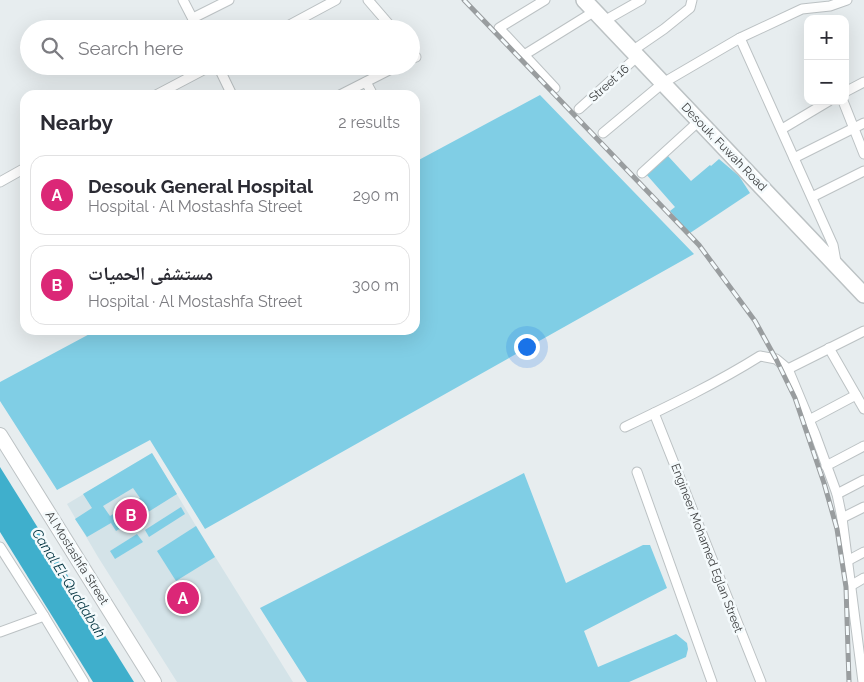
<!DOCTYPE html>
<meta charset="utf-8">
<style>
:root{--surface:#fff;--page:#f2f2f3;--text:#2b2b33;--muted:#7c7c81;--line:#e1e1e2;--accent:#db2777}
body{margin:0;font-family:Raleway,"Noto Naskh Arabic",sans-serif;background:var(--page);color:var(--text)}
.controls{position:absolute;right:15px;top:15px;display:grid;overflow:hidden;border-radius:10px;box-shadow:0 5px 20px #0002}
.controls button{width:45px;height:45px;display:grid;place-items:center;padding:0;border:0;border-bottom:1px solid var(--line);background:var(--surface);color:var(--text);font:25px sans-serif}
.you{position:absolute;left:526px;top:346px;width:18px;height:18px;margin:-12px;border:4px solid #fff;border-radius:50%;background:#1a73e8;box-shadow:0 0 0 8px #1a73e833}
.badge{display:grid;place-items:center;width:32px;height:32px;border-radius:50%;background:var(--accent);color:#fff;font-size:16px;font-weight:700}
.pin{position:absolute;translate:-50% -50%;border:2px solid #fff;box-shadow:0 1px 5px #0006}
.list{margin:0;padding:0;list-style:none}
h2{display:flex;justify-content:space-between;align-items:center;height:65px;margin:0;padding:0 20px;font-size:21px}
h2 small{font-size:16px;font-weight:400;color:var(--muted)}
.list li{display:grid;grid-template-columns:32px 1fr auto;gap:15px;align-items:center;box-sizing:border-box;height:80px;margin:0 10px 10px;padding:0 10px;border:1px solid var(--line);border-radius:15px}
.list b{display:block;font-size:19px;white-space:nowrap}
.list p{margin:0;font-size:16px;white-space:nowrap;color:var(--muted)}
.list em{font-size:16px;font-style:normal;color:var(--muted)}
.icon{flex:none;width:28px;height:28px;fill:none;stroke:currentColor;stroke-width:2;stroke-linecap:round;stroke-linejoin:round}
.map{position:relative;flex:none;width:864px;height:682px;overflow:hidden}
.search{position:absolute;background:var(--surface);box-shadow:0 5px 20px #0002;left:20px;top:20px;width:400px;height:55px;display:flex;align-items:center;gap:12px;box-sizing:border-box;padding:0 18px;border-radius:28px;color:var(--muted);font-size:19px}
.panel{position:absolute;background:var(--surface);box-shadow:0 5px 20px #0002;left:20px;top:90px;width:400px;height:245px;border-radius:15px}
.map>svg:first-child{display:block}
</style>
<div class="map">
<svg width="864" height="682" viewBox="0 0 864 682">
<rect width="100%" height="100%" fill="#e7edef"/>
<polygon fill="#d4e3e8" points="152,453 196,526 293,682 177,682 98,557 67,504"/>
<g fill="#80cee5">
<polygon points="540,95 694,254 205,529 150,440 57,490 0,401 0,382 97,330 415,330 415,162"/>
<polygon points="668,156 691,181 710,165 711,166 719,159 739,176 750,193 690,233 670,211 675,207 646,174"/>
<polygon points="152,453 177,494 137,519 128,506 140,498 133,488 103,506 110,516 123,508 131,522 116,531 111,523 87,537 75,519 92,508 83,494"/>
<polygon points="524,473 566,583 643,545 650,545 667,588 584,631 598,667 676,634 687,643 688,649 686,657 629,682 307,682 260,608"/>
<polygon points="181,507 185,514 149,537 145,530"/>
<polygon points="196,526 215,557 176,581 157,551"/>
<polygon points="137,534 143,542 115,559 110,551"/>
</g>
<polygon fill="#3fafcc" points="0,467 134,682 93,682 0,532"/>
<g fill="none" stroke-linecap="round" stroke-linejoin="round">
<defs>
<g id="minor">
<polyline points="183,0 198,29"/>
<polyline points="368,0 393,29"/>
<polyline points="545,0 499,28 555,88"/>
<polyline points="193,18 229,0"/>
<polyline points="604,21 641,0"/>
<polyline points="282,29 336,0"/>
<polyline points="740,38 833,245 837,267"/>
<polyline points="411,51 416,57 411,59"/>
<polyline points="632,51 664,29 690,8 692,0"/>
<polyline points="524,55 595,11"/>
<polyline points="218,66 232,95"/>
<polyline points="366,82 373,95"/>
<polyline points="845,92 864,82"/>
<polyline points="156,95 211,66"/>
<polyline points="340,95 397,66"/>
<polyline points="843,101 864,154"/>
<polyline points="579,109 638,56"/>
<polyline points="782,129 829,101"/>
<polyline points="603,133 663,83 740,38 802,9 830,6 847,0"/>
<polyline points="794,158 864,123"/>
<polyline points="642,173 699,121"/>
<polyline points="0,182 25,168"/>
<polyline points="812,197 864,171"/>
<polyline points="829,348 864,409"/>
<polyline points="788,369 864,331"/>
<polyline points="654,413 761,682"/>
<polyline points="809,420 856,395"/>
<path d="M625,427C671,405 717,383 760,356L776,359L788,369L815,434L837,494L842,518L863,682"/>
<polyline points="826,466 864,446"/>
<polyline points="637,472 712,682"/>
<polyline points="837,494 864,480"/>
<polyline points="842,518 864,507"/>
<polyline points="0,547 44,616 84,682"/>
<polyline points="849,560 864,552"/>
<polyline points="852,585 864,578"/>
<polyline points="0,632 44,616"/>
</g>
<polyline id="secondary" points="0,435 154,682"/>
<polyline id="primary" points="584,0 864,295"/>
</defs>
<use href="#minor" stroke="#bcc2c4" stroke-width="11"/>
<use href="#secondary" stroke="#bcc2c4" stroke-width="16"/>
<use href="#primary" stroke="#bcc2c4" stroke-width="18"/>
<use href="#minor" stroke="#fff" stroke-width="9"/>
<use href="#secondary" stroke="#fff" stroke-width="14"/>
<use href="#primary" stroke="#fff" stroke-width="15"/>
<defs>
<polyline id="rail" points="464,0 699,245 755,321 776,359 795,398 824,483 837,529 846,587 849,682"/>
</defs>
<use href="#rail" stroke="#999d9f" stroke-width="5"/>
<use href="#rail" stroke="#f4fafc" stroke-width="3" stroke-dasharray="9" stroke-linecap="butt"/>
</g>
<g text-anchor="middle" stroke-width="5" stroke-linejoin="round" paint-order="stroke">
<g font-size="12" fill="#3b3d3e" stroke="#f4fafc">
<text transform="translate(609 83) rotate(-42)" y="4">Street 16</text>
<text transform="translate(724 147) rotate(46)" y="4">Desouk, Fuwah Road</text>
<text transform="translate(707 548) rotate(69)" y="4">Engineer Mohamed Eglan Street</text>
<text transform="translate(77 558) rotate(58)" y="4">Al Mostashfa Street</text>
</g>
<g font-size="14" font-style="italic" fill="#003340" stroke="#f4fafc">
<text transform="translate(69 583) rotate(58)" y="5">Canal El-Quddabah</text>
</g>
</g>
</svg>
<div class="controls">
<button>+</button>
<button>−</button>
</div>
<div class="you"></div>
<div class="pin badge" style="left:183px;top:598px">A</div>
<div class="pin badge" style="left:131px;top:515px">B</div>
<div class="search"><svg class="icon" aria-label="search" viewBox="0 0 24 24"><circle cx="10" cy="10" r="6"/><path d="M15 15l6 6"/></svg>Search here</div>
<section class="panel">
<h2>Nearby<small>2 results</small></h2>
<ul class="list">
<li><span class="badge">A</span><div><b>Desouk General Hospital</b><p>Hospital · Al Mostashfa Street</p></div><em>290 m</em></li>
<li><span class="badge">B</span><div><b>مستشفى الحميات</b><p>Hospital · Al Mostashfa Street</p></div><em>300 m</em></li>
</ul>
</section>
</div>
